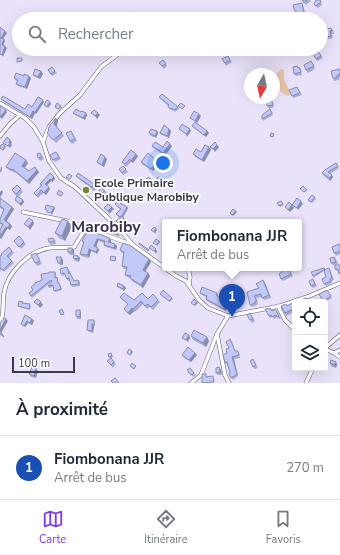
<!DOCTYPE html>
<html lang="fr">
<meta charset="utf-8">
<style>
:root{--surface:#fff;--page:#f6f6f7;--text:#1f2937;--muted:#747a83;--line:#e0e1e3;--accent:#7c3aed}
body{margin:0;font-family:"Nunito Sans",sans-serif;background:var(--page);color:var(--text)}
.controls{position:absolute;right:12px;bottom:12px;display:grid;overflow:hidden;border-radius:4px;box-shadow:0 4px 16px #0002}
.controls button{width:36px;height:36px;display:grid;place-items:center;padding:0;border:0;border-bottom:1px solid var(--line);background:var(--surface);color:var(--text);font:20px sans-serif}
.compass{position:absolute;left:244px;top:68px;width:36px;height:36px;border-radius:50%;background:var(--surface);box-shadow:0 4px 16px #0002;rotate:189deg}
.scale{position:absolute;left:12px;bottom:10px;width:63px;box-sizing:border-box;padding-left:4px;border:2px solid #3f3a4a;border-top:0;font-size:11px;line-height:14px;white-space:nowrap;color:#3f3a4a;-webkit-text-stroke:3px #fff;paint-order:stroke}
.you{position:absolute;left:163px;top:163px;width:14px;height:14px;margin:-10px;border:3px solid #fff;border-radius:50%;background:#1a73e8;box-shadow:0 0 0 6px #1a73e833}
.badge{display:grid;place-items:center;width:26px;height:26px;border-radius:50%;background:var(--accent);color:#fff;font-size:13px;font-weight:700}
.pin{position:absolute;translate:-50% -33px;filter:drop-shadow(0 1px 2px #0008)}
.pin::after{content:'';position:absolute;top:21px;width:14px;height:12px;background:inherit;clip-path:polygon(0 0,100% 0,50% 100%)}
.popup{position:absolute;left:162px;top:219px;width:140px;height:52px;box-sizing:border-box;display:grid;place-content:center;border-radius:4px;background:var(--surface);filter:drop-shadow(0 1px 3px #0005);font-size:13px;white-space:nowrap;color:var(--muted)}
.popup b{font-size:15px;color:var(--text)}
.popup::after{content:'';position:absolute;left:50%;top:100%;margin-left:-8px;border:8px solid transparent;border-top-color:var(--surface)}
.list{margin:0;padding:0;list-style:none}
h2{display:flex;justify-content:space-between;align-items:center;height:52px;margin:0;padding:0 16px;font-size:17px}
h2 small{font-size:13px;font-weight:400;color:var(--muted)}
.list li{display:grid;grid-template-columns:26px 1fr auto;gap:12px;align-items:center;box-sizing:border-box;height:64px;padding:0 16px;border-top:1px solid var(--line)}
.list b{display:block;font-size:15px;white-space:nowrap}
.list p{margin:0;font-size:13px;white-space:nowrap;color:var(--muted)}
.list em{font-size:13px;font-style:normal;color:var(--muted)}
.icon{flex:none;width:22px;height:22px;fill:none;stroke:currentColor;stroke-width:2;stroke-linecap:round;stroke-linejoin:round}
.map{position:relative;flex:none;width:340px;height:383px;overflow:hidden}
.search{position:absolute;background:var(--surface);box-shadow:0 4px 16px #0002;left:12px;right:12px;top:12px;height:44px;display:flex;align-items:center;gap:10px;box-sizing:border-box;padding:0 14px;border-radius:22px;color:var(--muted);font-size:15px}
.sheet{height:116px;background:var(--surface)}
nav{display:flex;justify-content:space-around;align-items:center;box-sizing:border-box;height:56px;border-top:1px solid var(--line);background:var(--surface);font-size:11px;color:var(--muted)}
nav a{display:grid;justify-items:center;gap:2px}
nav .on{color:var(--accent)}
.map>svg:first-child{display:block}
</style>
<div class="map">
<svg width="340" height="383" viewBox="0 0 340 383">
<rect width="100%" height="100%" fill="#e9e2fa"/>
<path fill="#e9c5a9" d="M281,69L284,70V80L291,93L289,96C285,96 277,89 275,85L277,80V73Z"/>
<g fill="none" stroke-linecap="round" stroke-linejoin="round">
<defs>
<g id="street">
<polyline points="0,103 25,118 34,127 43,142 49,161 61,178 75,187 108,218 121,231 132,244"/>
<polyline points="0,136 10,124 20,115"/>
<polyline points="43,142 49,127 60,113 80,95 101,67 121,52"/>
<polyline points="23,212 67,221 133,245 176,276 186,281 199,300 208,308 228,316 280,306 307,297 340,283"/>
<polyline points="188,268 190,277 189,285"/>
<polyline points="278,306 285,320 295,330"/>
<path d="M0,323C5,313 2,304 4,293C7,273 29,251 49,248C57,247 66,248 74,247L86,228"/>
<polyline points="217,334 225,375 229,383"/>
<polyline points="325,348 340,335"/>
<polyline points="325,349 334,353 340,350"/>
<polyline points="334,353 340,357"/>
<polyline points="191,383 201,375 217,334 228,316"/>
<polyline points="306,383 313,368"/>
</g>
</defs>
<use href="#street" stroke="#63587b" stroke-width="4.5"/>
<use href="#street" stroke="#fff" stroke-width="3.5"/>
</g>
<g fill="#a7add5">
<polygon points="302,0 310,0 311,1 306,5"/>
<polygon points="320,0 322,5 318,8 315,6 314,4"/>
<polygon points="321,19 323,30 331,28 333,30 334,34 332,34 333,38 321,41"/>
<polygon points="46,49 63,49 49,55"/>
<polygon points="69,49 75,49 76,51 73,53"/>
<polygon points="133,49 138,49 139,51 135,52"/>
<polygon points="151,49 158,49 158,51 153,51"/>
<polygon points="237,49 245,49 245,51 244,51 244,53 239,54 237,51"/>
<polygon points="291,49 299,49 300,54 294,55 292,53"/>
<polygon points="306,49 313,49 314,51 307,52"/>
<polygon points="319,52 323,58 317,61 316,59"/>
<polygon points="228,56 232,62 226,66 222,59"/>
<polygon points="163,60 167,66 164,69 159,63"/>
<polygon points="313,64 315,69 308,73 306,70"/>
<polygon points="52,67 57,73 52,76 48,70"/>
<polygon points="299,67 301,69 302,75 296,76 294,74"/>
<polygon points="340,69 340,78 339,78 339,80 334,81 333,78"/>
<polygon points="41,71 43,74 40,79 35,77 33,75"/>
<polygon points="24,76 29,76 31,78 27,89 18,86 16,84 17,81 16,81 14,78"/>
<polygon points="297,87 302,95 293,98 292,96"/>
<polygon points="159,97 178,107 179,109 175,112 173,110 172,111 168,106"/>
<polygon points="262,98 268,98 268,100 271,99 273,102 274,107 269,109 267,106 267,101 263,101"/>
<polygon points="1,99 25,109 32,107 44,102 36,114 35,113 32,119 3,101"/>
<polygon points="61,106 62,107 59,110 55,107"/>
<polygon points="272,111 273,115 263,121 262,119"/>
<polygon points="81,112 86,113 87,115 85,120 75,115 73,113"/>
<polygon points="56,118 58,121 57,127 64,136 56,143 47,133 49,130"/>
<polygon points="192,126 207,131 209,133 206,137 194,128"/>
<polygon points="169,129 171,131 169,138 162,135 160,133"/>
<polygon points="71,131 77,141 72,144 70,141"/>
<polygon points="157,131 158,133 156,138 151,136 149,133"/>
<polygon points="152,146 163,147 172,146 165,156 153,148"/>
<polygon points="209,147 211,150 204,162 195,157 193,154 201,152"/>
<polygon points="40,153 44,159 40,161 38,158"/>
<polygon points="58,154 61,159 55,162 53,160"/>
<polygon points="136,154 138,156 133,163 131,162 126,167 122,162"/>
<polygon points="107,159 104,167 98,164 97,162"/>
<polygon points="157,161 159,163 153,171 143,165 141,162"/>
<polygon points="28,163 25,168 29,171 37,170 39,172 29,184 15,172 15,173 9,170 6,167"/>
<polygon points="336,163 339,168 330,174 333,177 330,181 323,175 322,173"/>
<polygon points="123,166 128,172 123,175 119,169"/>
<polygon points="50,173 55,179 52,182 51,181 47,186 50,189 46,195 43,193 38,198 34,193 41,185 40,184"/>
<polygon points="76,176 94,184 96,188 94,191 79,179"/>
<polygon points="21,189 23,192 18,197 24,202 21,206 15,200 17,197 12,190"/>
<polygon points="99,191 105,191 107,193 104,195"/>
<polygon points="312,195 316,199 312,203 308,200"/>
<polygon points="0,199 14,209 6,221 10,224 12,226 10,230 7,229 1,239 0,239 0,230 2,225 0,224 0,219 4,210 0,208"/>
<polygon points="281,201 284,205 280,207 277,203"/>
<polygon points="115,204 122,204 127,207 128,208 123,217 126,221 121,226 116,221 120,218 116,214 120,209"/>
<polygon points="72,226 65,241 59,238 55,233"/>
<polygon points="88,230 111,241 110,243 117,246 116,250 106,247 104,245 105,243 98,241 96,247 99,250 97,254 91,251 89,258 81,256 80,254 83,243 82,241"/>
<polygon points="108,231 117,231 120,237 109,233"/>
<polygon points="55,240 56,244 51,245 49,242"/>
<polygon points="14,241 24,242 26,244 21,249"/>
<polygon points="339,244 340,246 340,254 336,256 334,253"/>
<polygon points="9,247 14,253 9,258 14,263 4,272 2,270 0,271 0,256"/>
<polygon points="74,250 74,255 70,255 68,252"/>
<polygon points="120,250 149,259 151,262 145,272 150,276 143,288 132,281 130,278 127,277 125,275 126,269 124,269 122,266 124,253 122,253"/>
<polygon points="36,253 42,264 37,266 35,263"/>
<polygon points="61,257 63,260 63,265 60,265 58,263"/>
<polygon points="334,257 336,259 338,264 335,265 340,265 340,275 339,271 337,271 335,269 335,265 333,265 331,263"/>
<polygon points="73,258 80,258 79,262 75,261"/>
<polygon points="324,268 325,270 330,270 334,280 332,281 332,283 326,286 324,284 326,277 324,271 313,278 313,276"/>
<polygon points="69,269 69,272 74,281 78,280 80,282 80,286 72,287 71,285 70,280 68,281 65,275 63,276 61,274"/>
<polygon points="289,269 293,276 283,281 281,279 287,270"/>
<polygon points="55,272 56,273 56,277 58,279 58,283 59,283 60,285 62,290 55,292 53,287 49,288 48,286 51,282 32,298 29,293 33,290 42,280 49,273"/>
<polygon points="313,279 317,286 313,288 311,286"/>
<polygon points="263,280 265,283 271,298 264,300 262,297 256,298 258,303 257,304 257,305 252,307 250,305"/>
<polygon points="117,286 124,286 126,288 124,291 119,288"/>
<polygon points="327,290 332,298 325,302 323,302 319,294"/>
<polygon points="200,293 217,293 218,296 228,303 229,299 236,309 232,311 229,306 225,311 207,301 206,299 206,297 202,295"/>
<polygon points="160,294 172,298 173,299 170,302"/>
<polygon points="120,297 134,300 148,299 158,300 160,302 153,310 150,307 147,309 143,304 135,312 134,311 130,315 126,312 124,309 128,304 122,300"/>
<polygon points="23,303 31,306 30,310 19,307 18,306"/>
<polygon points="295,304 294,312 286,316 285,313 287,306"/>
<polygon points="80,310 81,313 81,319 77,319 76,316"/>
<polygon points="272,311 277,311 281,319 279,319 278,317 274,319 273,317 270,318 269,316"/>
<polygon points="250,313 255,321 252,323 250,320"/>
<polygon points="32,319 34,321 32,325 28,323 25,327 22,325 21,324"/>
<polygon points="94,320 95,322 95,326 94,326 93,333 89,332 87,330"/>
<polygon points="191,336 207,337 209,341 206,347 193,340"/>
<polygon points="232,341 235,351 239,353 240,358 234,359 238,376 233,380 229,374 230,373 227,364 226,364 225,362 227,353"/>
<polygon points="111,353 113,357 111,358 116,364 113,368 107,361 110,359 109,357"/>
<polygon points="195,353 197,355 191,362 184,358 182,355"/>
<polygon points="253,359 258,368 255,369 253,367"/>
<polygon points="330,363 337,364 336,368 331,366"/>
<polygon points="219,367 221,370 222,375 218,375 216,373"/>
<polygon points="190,368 196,375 193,377 187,370"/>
<polygon points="38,371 36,378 31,377 29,374"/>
</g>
<g fill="#888dae">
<polygon points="302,3 303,6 307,19 305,19"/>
<polygon points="138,14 140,16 139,19 136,19"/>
<polygon points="5,31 7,33 2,40 1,38"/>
<polygon points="4,39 5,41 3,47 2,45"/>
<polygon points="5,46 7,48 3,57 2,55"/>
<polygon points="41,71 43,74 40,79 38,77"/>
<polygon points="29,76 31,78 27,89 25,87"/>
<polygon points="43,100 44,102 36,114 35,112"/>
<polygon points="50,102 51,104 48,108 47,107"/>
<polygon points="6,110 7,112 2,119 0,117"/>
<polygon points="33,111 35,113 32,119 30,117"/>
<polygon points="86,113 87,115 85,120 83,118"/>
<polygon points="98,113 100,115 97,119 95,116"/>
<polygon points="199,114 201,116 197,123 195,121"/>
<polygon points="56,118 58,121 56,127 54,124"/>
<polygon points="169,129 171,131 169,138 167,136"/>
<polygon points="190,129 191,131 187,137 186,134"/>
<polygon points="157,131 158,133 156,138 155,136"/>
<polygon points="207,131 209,133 206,137 204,135"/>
<polygon points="10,140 12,142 11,144 12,145 10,148 8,146 9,142"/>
<polygon points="170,144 172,146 165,156 163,153"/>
<polygon points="217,145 219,147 215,152 213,149"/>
<polygon points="5,146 6,147 3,151 3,150"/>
<polygon points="209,147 211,150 204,162 202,160"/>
<polygon points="136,154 138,156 133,163 131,161"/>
<polygon points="105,157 107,159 104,167 102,165"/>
<polygon points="26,160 28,163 24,168 22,166"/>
<polygon points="157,161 159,163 153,171 151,169"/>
<polygon points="1,166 2,168 1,173 0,171"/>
<polygon points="37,170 39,172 29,184 27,181"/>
<polygon points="332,175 333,177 330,181 329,178"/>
<polygon points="54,177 55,179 52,182 51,180"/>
<polygon points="50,179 51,181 46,186 45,184"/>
<polygon points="152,180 153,182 150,186 148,184"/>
<polygon points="163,181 165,184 163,187 161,184"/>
<polygon points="94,184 96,188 94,191 92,187"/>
<polygon points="49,187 50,189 46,195 44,193"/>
<polygon points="2,190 3,192 0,198 0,192"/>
<polygon points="23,200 24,202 21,206 20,204"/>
<polygon points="301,201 303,204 298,210 297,208"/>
<polygon points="292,205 294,208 290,212 288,210"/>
<polygon points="12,207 14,209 6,222 4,220"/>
<polygon points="54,207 55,208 52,215 51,213"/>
<polygon points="112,207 114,209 109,214 108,211"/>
<polygon points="127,207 128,208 122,219 121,218"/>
<polygon points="236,211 237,212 233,216 232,215"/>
<polygon points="33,221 34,224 30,230 28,227"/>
<polygon points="68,221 72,226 65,241 62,236"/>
<polygon points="10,224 12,226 10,230 8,228"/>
<polygon points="6,227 7,229 1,239 0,236"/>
<polygon points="156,228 157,230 155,234 154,232"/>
<polygon points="110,238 111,241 110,245 108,242"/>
<polygon points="97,239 98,241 96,248 94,246"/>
<polygon points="159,241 160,242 157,246 157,245"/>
<polygon points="115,244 117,246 116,250 114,248"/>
<polygon points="72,248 74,250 74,255 72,252"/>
<polygon points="98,248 99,250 97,254 96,252"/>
<polygon points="89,249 91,251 89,258 88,255"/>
<polygon points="156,249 157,251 156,254 154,251"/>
<polygon points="78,256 80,258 79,262 78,259"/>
<polygon points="61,257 63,260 63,265 61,263"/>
<polygon points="149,259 151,262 144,273 143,270"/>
<polygon points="148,273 150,276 143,288 141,285"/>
<polygon points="263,280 265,283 271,298 269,295"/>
<polygon points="124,286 126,288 124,291 123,289"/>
<polygon points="41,302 43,305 40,308 38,305"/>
<polygon points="197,302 198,303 195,306 194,305"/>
<polygon points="228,304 229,306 225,311 224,309"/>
<polygon points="132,308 134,311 130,315 128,313"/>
<polygon points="80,310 81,313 81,319 80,317"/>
<polygon points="6,319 8,321 1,333 5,339 0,331 0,330"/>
<polygon points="32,319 34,321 32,325 30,323"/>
<polygon points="27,321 28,323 25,327 24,326"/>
<polygon points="92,324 94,326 93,333 92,331"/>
<polygon points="189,335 190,338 188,342 186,340"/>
<polygon points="207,337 209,341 206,347 203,343"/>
<polygon points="132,351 133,352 130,356 130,355"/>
<polygon points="195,353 197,355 191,362 189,360"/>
<polygon points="232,357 234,359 238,376 237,374"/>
<polygon points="336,362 337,364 336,368 334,365"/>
<polygon points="219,367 221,370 222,375 220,372"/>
<polygon points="36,368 38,371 36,378 34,376"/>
</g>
<g fill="#c2c9f8" stroke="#888dae">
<polygon points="302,0 307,0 304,3"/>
<polygon points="316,0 320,0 321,2 316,6 314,4"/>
<polygon points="302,3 305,19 297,19 296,11 295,11 293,5"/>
<polygon points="135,12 138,14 136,19 132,17"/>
<polygon points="41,15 43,18 39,19 38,17"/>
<polygon points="320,17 320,19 316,19 315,18"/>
<polygon points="321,25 322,30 331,28 332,31 330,31 331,36 321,38"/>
<polygon points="0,27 5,31 1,38 4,39 2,45 5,46 2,55 0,54"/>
<polygon points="46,49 57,49 47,53"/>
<polygon points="69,49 74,49 71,51"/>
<rect x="237" y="49" width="5" height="2"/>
<polygon points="291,49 298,49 298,52 292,53"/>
<polygon points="317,50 321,56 316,59 312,52"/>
<polygon points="228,56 230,60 225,63 222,59"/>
<polygon points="17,58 22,58 22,61 17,62"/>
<polygon points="163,60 166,64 162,66 159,63"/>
<polygon points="311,61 314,66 306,70 304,65"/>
<polygon points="297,66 298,68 299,67 301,72 294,74 293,67"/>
<polygon points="52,67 55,71 51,74 48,70"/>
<polygon points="35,69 41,71 38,77 33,75"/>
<polygon points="340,69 340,75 337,75 337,78 333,78 331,71"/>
<polygon points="16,73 24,76 24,74 29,76 25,87 16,84 18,80 14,78"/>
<polygon points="297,87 300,93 292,96 289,90"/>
<polygon points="162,94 178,107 174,110 172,108 170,109 168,106 169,105 159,97"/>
<polygon points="3,96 25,109 28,104 32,107 38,97 43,100 35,112 33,111 30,117 1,99"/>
<polygon points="271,99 273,105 267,106 266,101"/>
<polygon points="47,100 50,102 47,107 44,105"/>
<polygon points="57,103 61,106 58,109 55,107"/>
<polygon points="181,103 185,106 182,109 178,106"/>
<polygon points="0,105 6,110 0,117"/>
<polygon points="76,109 81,112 82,111 86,113 83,118 73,113"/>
<polygon points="270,109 272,113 262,119 262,115"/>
<polygon points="94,110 98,113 95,116 91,113"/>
<polygon points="194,111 199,114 195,121 190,118"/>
<polygon points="56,118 54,124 62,133 53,140 47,133 49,130 48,129 50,125"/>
<polygon points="195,122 207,131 204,135 192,126"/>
<polygon points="182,124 190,129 186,134 179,129"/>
<polygon points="164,125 169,129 167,136 160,133"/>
<polygon points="151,129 157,131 155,136 149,133"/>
<polygon points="71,131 75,139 70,141 66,133"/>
<polygon points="271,133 274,134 273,137 270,136"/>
<polygon points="7,137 10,140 9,142 10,143 8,146 3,143"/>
<polygon points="167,141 170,144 163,153 152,146 155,142 163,147"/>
<polygon points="215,142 217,145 213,149 210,147"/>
<polygon points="2,144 5,146 3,150 0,148 0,147"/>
<polygon points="205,145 209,147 202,160 193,154 196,149 201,152"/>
<polygon points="131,150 136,154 131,161 130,159 125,164 122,162"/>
<polygon points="56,152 59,157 53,160 50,155"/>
<polygon points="15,153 26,160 22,166 29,171 35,167 37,170 27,181 13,169 13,170 6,167"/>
<polygon points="40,153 42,157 38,158 37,154"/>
<polygon points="148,153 157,161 151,169 141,162"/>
<polygon points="101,154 105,157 102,165 97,162"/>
<polygon points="336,163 338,166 328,172 332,175 329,178 322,173 325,170"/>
<polygon points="123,166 126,169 122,173 119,169"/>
<polygon points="50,173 54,177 51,180 50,179 45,184 49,187 44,193 41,190 37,196 34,193 42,185 40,184"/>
<polygon points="78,173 94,184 92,187 76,176"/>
<polygon points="69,174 72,176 70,179 66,177"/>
<polygon points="148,177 152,180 148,184 145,181"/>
<polygon points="158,177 163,181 161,184 156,180"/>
<polygon points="17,185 21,189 16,194 12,190"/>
<polygon points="303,186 307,190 304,192 300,189"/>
<polygon points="101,188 105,191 102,193 99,191"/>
<polygon points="59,190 63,193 61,196 57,194"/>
<polygon points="149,192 153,194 151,197 147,195"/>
<polygon points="312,195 315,197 311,202 308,200"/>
<polygon points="17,196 23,200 20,204 15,200"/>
<polygon points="0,198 12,207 4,220 10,224 8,228 6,227 0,236 0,230 3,224 0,223 0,219 4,209 0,206"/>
<polygon points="297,198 301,201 297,208 292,205"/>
<polygon points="118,200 121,203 120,203 127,207 122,216 120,217 116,214 121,209 115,204"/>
<polygon points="281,201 283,204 279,206 277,203"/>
<polygon points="289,202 292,205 288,210 285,207"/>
<polygon points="108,204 112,207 108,211 104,208"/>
<polygon points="46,205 54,207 51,213 47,212 47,210 45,209"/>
<polygon points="233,209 236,211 232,215 230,213"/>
<polygon points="122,216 124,219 119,224 116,221"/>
<polygon points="29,218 33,221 28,227 24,224"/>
<polygon points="62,219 68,221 62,236 55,233"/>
<polygon points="110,227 117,231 119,235 108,231"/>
<polygon points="154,227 156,228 154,232 151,230"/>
<polygon points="88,230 110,238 108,242 115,244 114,248 104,245 105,241 97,239 94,246 98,248 96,252 89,249 88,255 80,254 84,242 82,241"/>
<polygon points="19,236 24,242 19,247 14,241"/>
<polygon points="53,238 55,241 49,242 48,239"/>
<polygon points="156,239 159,241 157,245 153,243"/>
<polygon points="123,243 131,246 149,259 143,270 148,273 141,285 130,278 131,276 125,275 127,267 122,266 124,252 120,250"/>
<polygon points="139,243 149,250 148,251 139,244"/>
<polygon points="339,244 340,247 340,251 334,253 332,247"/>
<polygon points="151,245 156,249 154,251 149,248"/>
<polygon points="9,247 12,251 7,256 12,261 3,270 0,268 0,256 2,255 1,254"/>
<rect x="68" y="248" width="4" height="4"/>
<polygon points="36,253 40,261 35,263 31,255"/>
<polygon points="74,255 78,256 78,259 73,258"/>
<polygon points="111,256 116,257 115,261 110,260"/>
<polygon points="56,257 61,257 61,263 58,263"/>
<polygon points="334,257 336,262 331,263 330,258"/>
<polygon points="335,265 340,265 340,273 339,274 338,269 335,269"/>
<polygon points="67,267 69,274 69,271 74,281 78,280 79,284 71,285 69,278 67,279 64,273 61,274 60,269"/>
<polygon points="285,268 286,270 289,269 291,274 281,279 279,274 283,271 282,269"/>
<polygon points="324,268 325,269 313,276 311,272"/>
<polygon points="329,268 332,278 330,279 331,281 324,284 322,279 326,277 324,270"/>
<polygon points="49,272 55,272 55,278 57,277 58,283 59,283 61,289 54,291 53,285 48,286 52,281 51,280 31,296 29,293 33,290 31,287 35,284 35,283 42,280 41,274 49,273"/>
<polygon points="313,279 315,284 311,286 309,281"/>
<polygon points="263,280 269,295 262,298 261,294 254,296 257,301 255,301 255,303 250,305 247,292 259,288 256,284"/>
<polygon points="118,283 124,286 123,289 117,286"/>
<polygon points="202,287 217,293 216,295 228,303 227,301 229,299 234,307 230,309 228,304 224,309 206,299 207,296 200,293"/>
<polygon points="163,290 172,298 169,301 160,294"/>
<polygon points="327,290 331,296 323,301 319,294"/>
<polygon points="124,293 134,300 142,293 148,299 153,294 158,300 151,307 148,304 145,306 141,301 133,309 132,308 128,313 124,309 128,304 120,297"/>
<polygon points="307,298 309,302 304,302 303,299"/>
<polygon points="37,299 41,302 38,305 34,302"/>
<polygon points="194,299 197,302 194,305 191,303"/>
<polygon points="19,301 23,302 22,303 30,304 29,309 18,306"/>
<polygon points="294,302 295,305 295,313 293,309 285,313 281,306 286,304 287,306"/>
<polygon points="270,308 272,311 275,309 279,316 277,317 276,315 272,317 271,315 269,316 265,309"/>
<polygon points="62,309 64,314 61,315 59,311"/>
<polygon points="76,310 80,310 80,317 76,316"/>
<polygon points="250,313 253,319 250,320 247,315"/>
<polygon points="25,315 32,319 30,323 27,321 24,326 21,324"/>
<polygon points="4,318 6,319 0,330 0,323"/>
<polygon points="88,320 94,320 94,324 92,324 92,331 87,330"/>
<polygon points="194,330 207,337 203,343 191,336"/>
<polygon points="0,331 4,337 0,334"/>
<polygon points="185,333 189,335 186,340 182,338"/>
<polygon points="230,339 235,351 238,351 239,355 232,357 237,374 231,378 229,374 230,373 227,362 225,362 223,355 227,353 226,349 229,348 226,342"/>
<polygon points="188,347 195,353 189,360 182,355"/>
<polygon points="129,349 132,351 130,355 127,353"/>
<polygon points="111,353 112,356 109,357 108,354"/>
<polygon points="111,358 114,362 111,365 107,361"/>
<polygon points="253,359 256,365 253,367 250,361"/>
<polygon points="331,360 336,362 334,365 330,363"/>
<polygon points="132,363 136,366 134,369 130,366"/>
<polygon points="32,367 36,368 34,376 29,374"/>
<polygon points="219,367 220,372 216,373 216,368"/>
<polygon points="190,368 194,373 191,375 187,370"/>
<polygon points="202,374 206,374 206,377 213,376 214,382 202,383"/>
<polygon points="115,378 119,383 113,383 111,381"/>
</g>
<circle fill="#758534" stroke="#fff" stroke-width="1.5" cx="86" cy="190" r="4"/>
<g text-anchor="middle" stroke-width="3.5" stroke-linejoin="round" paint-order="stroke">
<g font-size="12" font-weight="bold" fill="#3f3a4a" stroke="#fff" text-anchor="start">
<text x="94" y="187">Ecole Primaire<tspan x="94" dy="14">Publique Marobiby</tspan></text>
</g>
<g font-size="16" font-weight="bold" fill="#3b3050" stroke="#fff">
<text x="106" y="232">Marobiby</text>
</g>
</g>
</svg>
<div class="controls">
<button><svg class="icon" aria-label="locate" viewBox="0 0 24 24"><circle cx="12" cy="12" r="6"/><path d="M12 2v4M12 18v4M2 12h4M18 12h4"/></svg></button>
<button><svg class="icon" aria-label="layers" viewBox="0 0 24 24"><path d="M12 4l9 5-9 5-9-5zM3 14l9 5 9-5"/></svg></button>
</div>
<svg class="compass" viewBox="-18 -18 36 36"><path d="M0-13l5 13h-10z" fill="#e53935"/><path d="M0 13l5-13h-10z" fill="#747a83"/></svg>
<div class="scale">100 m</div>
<div class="you"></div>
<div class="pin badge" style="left:232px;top:317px;background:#1a4fb4">1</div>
<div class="popup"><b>Fiombonana JJR</b>Arrêt de bus</div>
<div class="search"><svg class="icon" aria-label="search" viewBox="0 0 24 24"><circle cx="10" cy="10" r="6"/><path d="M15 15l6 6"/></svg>Rechercher</div>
</div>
<section class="sheet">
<h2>À proximité<small></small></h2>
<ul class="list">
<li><span class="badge" style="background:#1a4fb4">1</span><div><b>Fiombonana JJR</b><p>Arrêt de bus</p></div><em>270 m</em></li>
</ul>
</section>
<nav>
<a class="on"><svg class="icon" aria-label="map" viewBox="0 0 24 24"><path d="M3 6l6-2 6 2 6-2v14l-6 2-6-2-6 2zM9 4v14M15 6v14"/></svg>Carte</a>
<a><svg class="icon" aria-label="directions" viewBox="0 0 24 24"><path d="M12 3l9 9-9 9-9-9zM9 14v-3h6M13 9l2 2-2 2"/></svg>Itinéraire</a>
<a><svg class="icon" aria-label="saved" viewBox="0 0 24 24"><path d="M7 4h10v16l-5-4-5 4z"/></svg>Favoris</a>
</nav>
